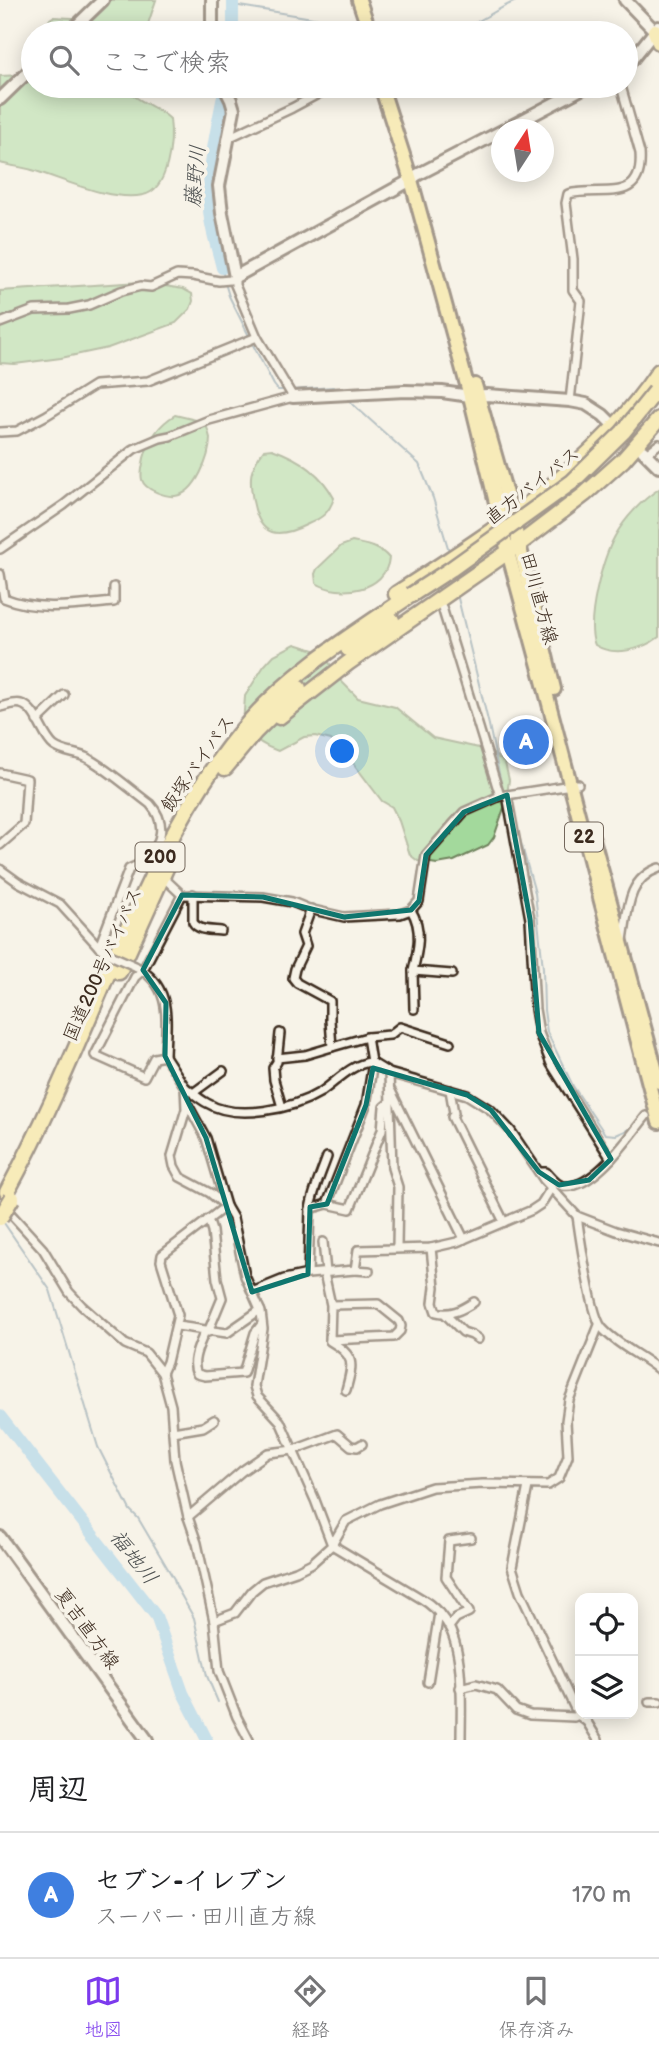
<!DOCTYPE html>
<html lang="ja">
<meta charset="utf-8">
<style>
:root{--surface:#fff;--page:#f2f2f2;--text:#202124;--muted:#757577;--line:#e0e0e0;--accent:#7c3aed}
body{margin:0;font-family:"Balsamiq Sans","Klee One",sans-serif;background:var(--page);color:var(--text)}
.controls{position:absolute;right:21px;bottom:21px;display:grid;overflow:hidden;border-radius:14px;box-shadow:0 4px 18px #0003}
.controls button{width:63px;height:63px;display:grid;place-items:center;padding:0;border:0;border-bottom:2px solid var(--line);background:var(--surface);color:var(--text);font:35px sans-serif}
.compass{position:absolute;left:491px;top:119px;width:63px;height:63px;border-radius:50%;background:var(--surface);box-shadow:0 4px 18px #0003;rotate:12deg}
.you{position:absolute;left:343px;top:752px;width:24px;height:24px;margin:-18px;border:5px solid #fff;border-radius:50%;background:#1a73e8;box-shadow:0 0 0 10px #1a73e833}
.badge{display:grid;place-items:center;width:46px;height:46px;border-radius:50%;background:var(--accent);color:#fff;font-size:23px;font-weight:700}
.pin{position:absolute;translate:-50% -50%;border:4px solid #fff;box-shadow:0 2px 7px #0006}
.list{margin:0;padding:0;list-style:none}
h2{display:flex;justify-content:space-between;align-items:center;height:91px;margin:0;padding:0 28px;font-size:30px}
h2 small{font-size:23px;font-weight:400;color:var(--muted)}
.list li{display:grid;grid-template-columns:46px 1fr auto;gap:21px;align-items:center;box-sizing:border-box;height:126px;padding:0 28px;border-top:2px solid var(--line)}
.list b{display:block;font-size:26px;white-space:nowrap}
.list p{margin:0;font-size:23px;white-space:nowrap;color:var(--muted)}
.list em{font-size:23px;font-style:normal;color:var(--muted)}
.icon{flex:none;width:38px;height:38px;fill:none;stroke:currentColor;stroke-width:2;stroke-linecap:round;stroke-linejoin:round}
.map{position:relative;flex:none;width:659px;height:1740px;overflow:hidden}
.search{position:absolute;background:var(--surface);box-shadow:0 4px 18px #0003;left:21px;right:21px;top:21px;height:77px;display:flex;align-items:center;gap:18px;box-sizing:border-box;padding:0 24px;border-radius:38px;color:var(--muted);font-size:26px}
.sheet{height:217px;background:var(--surface)}
nav{display:flex;justify-content:space-around;align-items:center;box-sizing:border-box;height:98px;border-top:2px solid var(--line);background:var(--surface);font-size:19px;color:var(--muted)}
nav a{display:grid;justify-items:center;gap:4px}
nav .on{color:var(--accent)}
.map>svg:first-child{display:block}
</style>
<div class="map">
<svg width="659" height="1740" viewBox="0 0 659 1740">
<rect width="100%" height="100%" fill="#f7f3e8"/>
<filter id="ink" filterUnits="userSpaceOnUse"><feTurbulence type="fractalNoise" baseFrequency=".0143" numOctaves="2"/><feDisplacementMap in="SourceGraphic" scale="14" xChannelSelector="R" yChannelSelector="G"/><feConvolveMatrix kernelMatrix="1 2 1 2 8 2 1 2 1" color-interpolation-filters="sRGB"/></filter>
<g filter="url(#ink)">
<g fill="#a3d99c" stroke="#6f825d" stroke-width="2">
<polygon points="101,0 156,0 145,33 43,33 50,19 53,17 92,19 96,16"/>
<path d="M33,56V86H126C134,102 158,106 170,119C173,141 169,190 143,195C111,202 63,179 32,170C22,167 11,166 0,163V76L23,75L29,69Z"/>
<polygon points="141,282 183,289 192,294 193,301 190,309 176,323 108,348 61,358 15,364 0,363 0,291"/>
<path d="M175,415L205,422C207,427 209,433 210,438C210,456 196,494 175,496C166,497 145,490 142,480C140,473 143,465 144,458C149,439 158,425 175,415Z"/>
<path d="M272,449C298,458 321,473 334,498C329,513 322,518 308,524C278,539 260,538 253,501C249,478 249,469 264,450Z"/>
<path d="M659,489V637C642,650 614,657 595,645C585,622 603,558 615,536C625,518 642,500 659,489Z"/>
<path d="M352,542C366,545 379,546 389,558C386,591 340,598 316,583L315,574L317,569L341,546Z"/>
<path d="M295,644L324,653L337,677L358,698L395,707L433,738L488,750L505,763L509,780L506,802L494,837L488,845L454,861L437,864L418,861L410,855L399,821L392,807L382,801L347,755L331,740L315,736L304,737L278,751C263,746 252,738 243,726L245,696L264,666L274,655Z"/>
</g>
<g fill="none" stroke-linecap="round" stroke-linejoin="round">
<g stroke="#6c899a" stroke-width="2">
<polyline points="233,5 361,26"/>
<polyline points="373,27 410,33"/>
<path d="M453,33C476,25 496,9 518,0"/>
<polyline points="222,268 224,278"/>
<polyline points="225,283 229,296 250,338"/>
<polyline points="252,343 274,385 278,390 286,390"/>
<polyline points="291,390 333,387 337,390"/>
<polyline points="346,398 419,464 433,498 449,551"/>
<polyline points="457,594 489,725 503,793"/>
<polyline points="515,821 535,893 543,968 544,1010 547,1032 573,1086 605,1134 616,1135 632,1128"/>
<polyline points="4,1223 50,1290 98,1447 130,1510 138,1518 174,1579 176,1586 194,1618 207,1676 218,1702"/>
</g>
<g stroke="#8cc9ec" stroke-width="12">
<polyline points="233,0 233,33"/>
<path d="M222,268C218,250 210,229 209,210C207,167 217,127 225,86"/>
<polyline points="0,1416 156,1616 183,1693 207,1740"/>
</g>
<defs>
<g id="street">
<polyline points="230,137 292,108 333,86"/>
<polyline points="0,323 34,310 69,309 89,305 121,291 141,286 151,287 177,275 193,276 219,281 230,280 235,277 235,285 257,337 293,397 209,420 170,436 160,438 134,449 64,505 0,549"/>
<path d="M570,401L581,301L573,290V259L566,203L568,194C600,185 644,207 640,153L621,86"/>
<polyline points="0,432 17,431 47,415 95,385 148,381 257,337"/>
<polyline points="646,454 659,444"/>
<path d="M0,574L4,598C38,612 79,605 114,602V587"/>
<polyline points="440,601 500,796"/>
<path d="M0,707C6,706 15,702 21,704C37,708 42,737 54,746C65,754 78,752 89,759C110,771 130,789 150,804C170,826 158,844 147,867"/>
<polyline points="37,721 64,695"/>
<polyline points="0,773 27,779 24,824 0,845"/>
<polyline points="507,795 530,919 535,1009 539,1033 551,1064 611,1159"/>
<polyline points="0,869 18,882 60,904 99,947 108,954"/>
<polyline points="163,877 182,895 263,897 292,902 309,909 344,917 400,914 411,910 419,901 426,855 464,812 500,796 578,784"/>
<path d="M193,894V922C198,931 212,930 221,931"/>
<polyline points="311,909 302,934 306,946 295,969 293,978 297,983 330,1001 330,1020 332,1047 367,1037 371,1062"/>
<path d="M411,910C423,929 418,950 413,971L452,974"/>
<path d="M623,940C628,911 627,879 659,868"/>
<polyline points="99,947 129,869 138,865 151,869"/>
<path d="M135,966C173,986 166,1019 165,1056L154,1058L144,1077L95,1055L135,977L143,970L182,895"/>
<polyline points="413,971 414,1009"/>
<polyline points="280,1033 277,1062 273,1068 274,1080 282,1107"/>
<polyline points="367,1037 390,1035 400,1027 450,1043"/>
<path d="M165,1056L185,1087L186,1109L172,1156L174,1166L180,1177L210,1193L226,1206L233,1218L245,1276L261,1312L263,1329L254,1386L257,1396L280,1421L315,1500L332,1545L422,1599C432,1605 439,1612 446,1622C465,1650 461,1707 461,1740"/>
<polyline points="277,1058 305,1055 332,1047"/>
<polyline points="389,1073 392,1168 398,1187 397,1248"/>
<path d="M185,1087C192,1092 199,1099 207,1103C236,1121 293,1109 321,1092C337,1081 351,1064 371,1062L389,1073L467,1095L491,1110L511,1131L544,1180L577,1216L616,1231L659,1243"/>
<polyline points="450,1090 454,1113 452,1117 504,1222"/>
<polyline points="391,1091 464,1239"/>
<polyline points="193,1093 223,1071"/>
<path d="M539,1172H546C551,1177 556,1185 563,1186C593,1191 629,1137 646,1116"/>
<polyline points="0,1202 43,1249 69,1292 82,1306 125,1344 146,1353 162,1373 171,1406 175,1460 188,1517 197,1543 214,1621 219,1671 237,1717 249,1740"/>
<polyline points="327,1204 366,1105 373,1063"/>
<path d="M310,1209C313,1191 321,1174 327,1157"/>
<path d="M577,1216C580,1237 591,1315 602,1328C617,1345 641,1355 659,1370"/>
<polyline points="323,1242 326,1272"/>
<path d="M431,1248L435,1287L433,1303L436,1312C450,1316 462,1310 474,1302"/>
<polyline points="355,1270 369,1271"/>
<polyline points="324,1273 331,1305 330,1340 394,1337 400,1331 401,1326 399,1321 378,1304 331,1305"/>
<polyline points="308,1274 310,1209 327,1204 350,1209 382,1130 384,1107 390,1102"/>
<polyline points="252,1292 284,1279 308,1274 355,1270 358,1250 431,1248 457,1242 532,1210 541,1204 551,1188"/>
<polyline points="446,1315 463,1332 472,1335 478,1339"/>
<polyline points="177,1326 227,1333 260,1310"/>
<path d="M205,1331C200,1344 190,1361 197,1374L205,1376L243,1373L255,1333L262,1324"/>
<polyline points="208,1332 222,1298 217,1279 212,1231 208,1219"/>
<path d="M330,1341C356,1356 353,1364 346,1390"/>
<polyline points="162,1373 167,1362 178,1315 161,1261 162,1255 226,1206 206,1138 187,1103"/>
<polyline points="173,1432 203,1427 214,1420"/>
<polyline points="528,1486 512,1567 520,1592 578,1715 587,1722 598,1740"/>
<polyline points="188,1517 242,1471 268,1453 294,1450 337,1434 351,1446 357,1447 362,1444"/>
<polyline points="214,1621 235,1613 252,1591 263,1582 296,1571 312,1563 332,1545 346,1521 380,1504 432,1487 483,1484 548,1485 559,1478 568,1456 566,1421 569,1400 599,1325"/>
<polyline points="449,1627 456,1618 469,1612 446,1577 449,1541 471,1538"/>
<polyline points="428,1682 439,1613"/>
<polyline points="460,1688 476,1684 497,1690 516,1710 530,1715 574,1717 578,1715"/>
<polyline points="649,1702 659,1702"/>
</g>
<g id="secondary">
<polyline points="625,0 655,31"/>
<polyline points="69,33 103,0"/>
<polyline points="212,33 212,0"/>
<polyline points="626,65 630,62 658,27"/>
<polyline points="224,86 231,100 234,110 219,186 222,213 235,277 411,180 417,175 502,131"/>
<polyline points="0,99 33,67"/>
<polyline points="504,130 587,86"/>
<polyline points="293,397 405,391 442,392 470,396 487,395 570,401 586,404 603,415 610,422"/>
<polyline points="643,451 659,467"/>
<polyline points="0,1537 147,1740"/>
</g>
<g id="primary">
<polyline points="359,0 370,33"/>
<polyline points="381,86 411,180 470,396 508,552 542,677 659,1122"/>
<polyline points="475,385 512,515 554,689"/>
<polyline points="593,839 659,1082"/>
</g>
<g id="highway">
<polyline points="655,31 659,42"/>
<path d="M396,594C492,532 594,468 659,371"/>
<polyline points="348,649 392,620"/>
<polyline points="279,717 348,663 518,545 585,494 623,460 659,419"/>
<polyline points="225,768 255,732 299,688"/>
<polyline points="119,972 171,857"/>
<path d="M7,1192C51,1111 85,1025 122,941C157,863 192,787 249,722C294,670 355,633 411,595"/>
</g>
</defs>
<use href="#street" stroke="#3b2a1e" stroke-width="12"/>
<use href="#secondary" stroke="#3b2a1e" stroke-width="16"/>
<use href="#primary" stroke="#3b2a1e" stroke-width="18"/>
<use href="#highway" stroke="#3b2a1e" stroke-width="19"/>
<use href="#street" stroke="#f7f3e8" stroke-width="7"/>
<use href="#secondary" stroke="#f7f3e8" stroke-width="10"/>
<use href="#primary" stroke="#f7e281" stroke-width="12"/>
<use href="#highway" stroke="#f7e281" stroke-width="14"/>
<defs>
<polyline id="street-bridge" points="108,954 135,966"/>
<g id="highway-bridge">
<polyline points="411,595 451,569 572,482 623,432 656,391"/>
<polyline points="0,1218 12,1198"/>
</g>
</defs>
<use href="#street-bridge" stroke="#3b2a1e" stroke-width="12" stroke-linecap="butt"/>
<use href="#highway-bridge" stroke="#3b2a1e" stroke-width="19" stroke-linecap="butt"/>
<use href="#street-bridge" stroke="#f7f3e8" stroke-width="7"/>
<use href="#highway-bridge" stroke="#f7e281" stroke-width="14"/>
</g>
</g>
<path d="M0 0H659V1740H0ZM507,795L530,919L539,1033L611,1159L589,1180L559,1185L539,1172L491,1110L467,1095L373,1068L366,1105L327,1204L310,1207L308,1274L252,1292L206,1138L165,1056L166,1003L143,970L182,895L263,897L344,917L411,910L419,901L426,855L464,812Z" fill="#f7f3e8" fill-opacity=".55" fill-rule="evenodd"/>
<path fill="none" stroke="#0f766e" stroke-width="5" stroke-linejoin="round" d="M507,795L530,919L539,1033L611,1159L589,1180L559,1185L539,1172L491,1110L467,1095L373,1068L366,1105L327,1204L310,1207L308,1274L252,1292L206,1138L165,1056L166,1003L143,970L182,895L263,897L344,917L411,910L419,901L426,855L464,812Z"/>
<g text-anchor="middle" stroke-width="7" stroke-linejoin="round" paint-order="stroke">
<g fill="#f7f3e8" stroke="#73665b" stroke-width="2">
<rect x="565" y="822.5" width="38" height="29" rx="5"/>
<rect x="135.5" y="842.5" width="49" height="29" rx="5"/>
</g>
<g font-size="18" font-weight="bold" fill="#3b2a1e">
<text x="584" y="843">22</text>
<text x="160" y="863">200</text>
</g>
<g font-size="19" fill="#3b2a1e" stroke="#f7f3e8">
<text transform="translate(532 485) rotate(-38)" y="7">直方バイパス</text>
<text transform="translate(540 598) rotate(75)" y="7">田川直方線</text>
<text transform="translate(197 763) rotate(-55)" y="7">飯塚バイパス</text>
<text transform="translate(102 964) rotate(-66)" y="7">国道200号バイパス</text>
<text transform="translate(88 1628) rotate(54)" y="7">夏吉直方線</text>
</g>
<g font-size="21" font-style="italic" fill="#4f5252" stroke="#f7f3e8">
<text transform="translate(195 176) rotate(-85)" y="7">藤野川</text>
<text transform="translate(134 1557) rotate(52)" y="7">福地川</text>
</g>
</g>
</svg>
<div class="controls">
<button><svg class="icon" aria-label="locate" viewBox="0 0 24 24"><circle cx="12" cy="12" r="6"/><path d="M12 2v4M12 18v4M2 12h4M18 12h4"/></svg></button>
<button><svg class="icon" aria-label="layers" viewBox="0 0 24 24"><path d="M12 4l9 5-9 5-9-5zM3 14l9 5 9-5"/></svg></button>
</div>
<svg class="compass" viewBox="-18 -18 36 36"><path d="M0-13l5 13h-10z" fill="#e53935"/><path d="M0 13l5-13h-10z" fill="#757577"/></svg>
<div class="you"></div>
<div class="pin badge" style="left:526px;top:742px;background:#3f7fe0">A</div>
<div class="search"><svg class="icon" aria-label="search" viewBox="0 0 24 24"><circle cx="10" cy="10" r="6"/><path d="M15 15l6 6"/></svg>ここで検索</div>
</div>
<section class="sheet">
<h2>周辺<small></small></h2>
<ul class="list">
<li><span class="badge" style="background:#3f7fe0">A</span><div><b>セブン-イレブン</b><p>スーパー · 田川直方線</p></div><em>170 m</em></li>
</ul>
</section>
<nav>
<a class="on"><svg class="icon" aria-label="map" viewBox="0 0 24 24"><path d="M3 6l6-2 6 2 6-2v14l-6 2-6-2-6 2zM9 4v14M15 6v14"/></svg>地図</a>
<a><svg class="icon" aria-label="directions" viewBox="0 0 24 24"><path d="M12 3l9 9-9 9-9-9zM9 14v-3h6M13 9l2 2-2 2"/></svg>経路</a>
<a><svg class="icon" aria-label="saved" viewBox="0 0 24 24"><path d="M7 4h10v16l-5-4-5 4z"/></svg>保存済み</a>
</nav>
